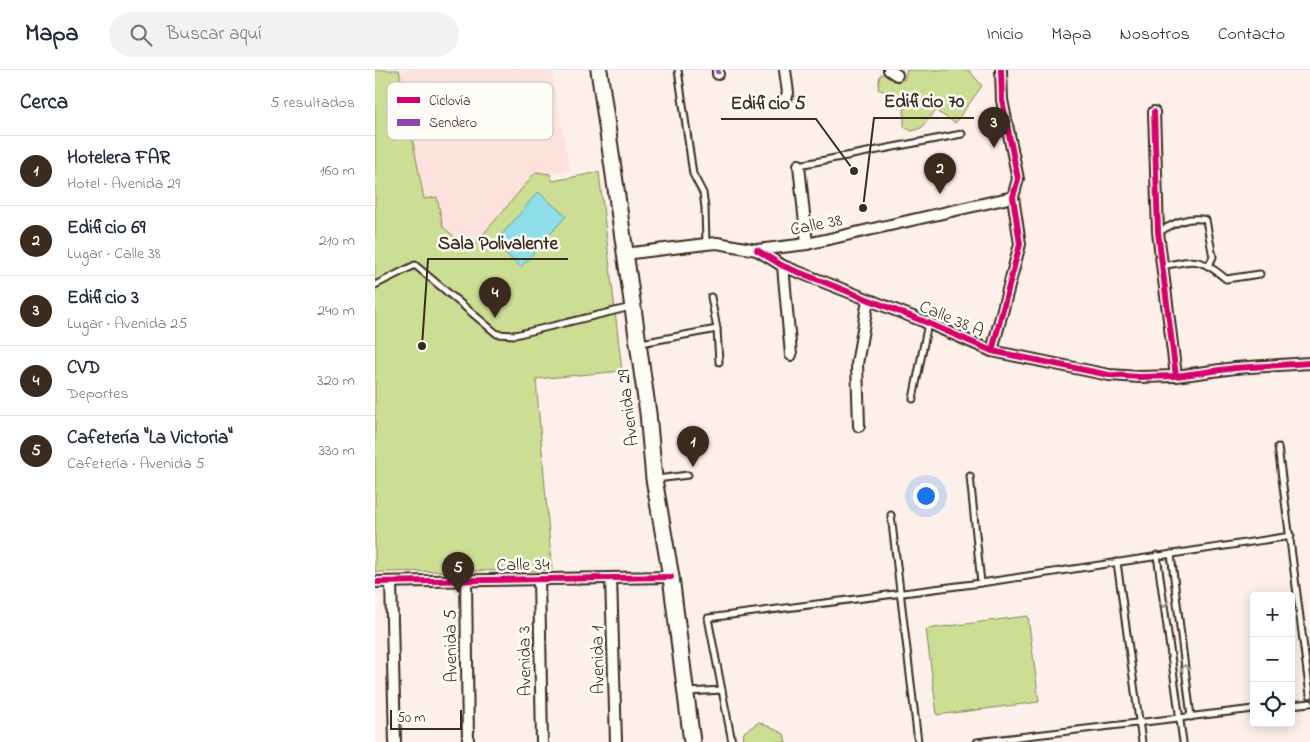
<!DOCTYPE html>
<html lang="es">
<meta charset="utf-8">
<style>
:root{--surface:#fff;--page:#f2f2f3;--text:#1f2937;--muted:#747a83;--line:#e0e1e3;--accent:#3b2a1e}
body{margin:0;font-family:"Indie Flower",sans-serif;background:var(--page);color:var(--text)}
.controls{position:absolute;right:15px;bottom:15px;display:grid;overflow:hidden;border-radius:5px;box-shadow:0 2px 12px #0003}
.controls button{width:45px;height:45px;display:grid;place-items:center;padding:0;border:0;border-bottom:1px solid var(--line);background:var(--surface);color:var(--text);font:25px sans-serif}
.scale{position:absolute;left:15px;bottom:12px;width:72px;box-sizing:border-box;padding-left:5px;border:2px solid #3b2a1e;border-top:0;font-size:14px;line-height:18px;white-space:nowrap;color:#3b2a1e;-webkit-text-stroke:4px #fdfcf7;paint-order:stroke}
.you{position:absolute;left:550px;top:425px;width:18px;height:18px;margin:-12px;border:4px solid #fff;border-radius:50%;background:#1a73e8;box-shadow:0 0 0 8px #1a73e833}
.badge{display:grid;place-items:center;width:32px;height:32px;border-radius:50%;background:var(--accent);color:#fff;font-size:16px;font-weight:700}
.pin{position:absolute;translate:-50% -41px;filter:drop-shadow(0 1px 2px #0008)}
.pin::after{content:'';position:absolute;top:26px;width:18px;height:15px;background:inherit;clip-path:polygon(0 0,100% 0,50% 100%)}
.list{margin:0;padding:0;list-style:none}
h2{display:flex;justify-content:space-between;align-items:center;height:65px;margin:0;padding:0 20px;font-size:21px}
h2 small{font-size:16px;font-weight:400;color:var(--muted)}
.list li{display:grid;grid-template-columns:32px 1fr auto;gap:15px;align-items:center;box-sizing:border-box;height:70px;padding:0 20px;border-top:1px solid var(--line)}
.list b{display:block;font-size:19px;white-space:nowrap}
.list p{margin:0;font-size:16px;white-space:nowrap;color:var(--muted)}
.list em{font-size:16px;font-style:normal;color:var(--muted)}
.icon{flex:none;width:28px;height:28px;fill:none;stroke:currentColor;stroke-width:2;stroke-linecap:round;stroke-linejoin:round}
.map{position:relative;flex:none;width:935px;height:672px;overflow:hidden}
header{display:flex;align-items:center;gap:30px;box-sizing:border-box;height:70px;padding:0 25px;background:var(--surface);border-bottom:1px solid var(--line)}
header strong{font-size:24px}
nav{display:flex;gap:28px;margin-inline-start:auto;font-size:18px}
.search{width:350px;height:45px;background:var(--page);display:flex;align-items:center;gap:12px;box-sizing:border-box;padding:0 18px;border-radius:28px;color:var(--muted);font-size:19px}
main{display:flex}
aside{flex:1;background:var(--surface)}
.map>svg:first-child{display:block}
</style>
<header>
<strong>Mapa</strong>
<div class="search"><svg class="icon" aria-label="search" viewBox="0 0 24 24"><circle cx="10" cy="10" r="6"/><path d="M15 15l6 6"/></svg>Buscar aquí</div>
<nav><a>Inicio</a><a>Mapa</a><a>Nosotros</a><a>Contacto</a></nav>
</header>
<main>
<aside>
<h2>Cerca<small>5 resultados</small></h2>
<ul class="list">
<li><span class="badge">1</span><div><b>Hotelera FAR</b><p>Hotel · Avenida 29</p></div><em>160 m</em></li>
<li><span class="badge">2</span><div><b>Edificio 69</b><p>Lugar · Calle 38</p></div><em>210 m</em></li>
<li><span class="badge">3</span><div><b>Edificio 3</b><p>Lugar · Avenida 25</p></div><em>240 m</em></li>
<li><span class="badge">4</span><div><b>CVD</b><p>Deportes</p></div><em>320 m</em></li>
<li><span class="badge">5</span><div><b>Cafetería &quot;La Victoria&quot;</b><p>Cafetería · Avenida 5</p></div><em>330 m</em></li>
</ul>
</aside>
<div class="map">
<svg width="935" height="672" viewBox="0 0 935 672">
<rect width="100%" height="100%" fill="#fdf0eb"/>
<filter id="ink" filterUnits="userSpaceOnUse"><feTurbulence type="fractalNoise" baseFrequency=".02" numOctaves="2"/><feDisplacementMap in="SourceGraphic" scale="10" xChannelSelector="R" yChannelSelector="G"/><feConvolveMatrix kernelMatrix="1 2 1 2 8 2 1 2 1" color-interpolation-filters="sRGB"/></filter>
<g filter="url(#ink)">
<polygon fill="#fce1dc" points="24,0 176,0 195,100 175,104 161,102 95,180 68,157 62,127 49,129"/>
<g fill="#ccde93" stroke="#848458">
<polygon points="0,0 24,0 49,129 62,127 68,157 95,180 161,102 175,104 178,111 224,102 247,301 161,309 177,500 0,502"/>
<polygon points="532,0 594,0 607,16 580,53 561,41 546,58 537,61 529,57 529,35 518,25 503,19 505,5 512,2 529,10"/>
<polygon points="653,546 664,632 562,645 551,559"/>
<polygon points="384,652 409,664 411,672 368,672 369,662"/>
</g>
<polygon fill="#8edfe9" stroke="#6d9798" points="163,122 191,146 146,197 119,174"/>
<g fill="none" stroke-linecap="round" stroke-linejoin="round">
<defs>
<g id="service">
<polyline points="303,0 318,104 328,123 330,138 331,174"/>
<polyline points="424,95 587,64"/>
<path d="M784,162C799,153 813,146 831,150L838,187L834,195"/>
<path d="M787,196C819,190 824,186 851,209L885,204"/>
<polyline points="0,215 40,195 122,264 140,265 256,237"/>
<polyline points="336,227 342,259 344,292"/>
<polyline points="266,273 342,259"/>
<polyline points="538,329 553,253"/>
<polyline points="903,377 935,625"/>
<polyline points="595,406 606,513"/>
<polyline points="282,409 313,405"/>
<polyline points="516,445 543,672"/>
<polyline points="796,484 816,647"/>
<polyline points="782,485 808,672"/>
<polyline points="742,492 767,672"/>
<polyline points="313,622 347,620"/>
<polyline points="916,635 935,633"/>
<polyline points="357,672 333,548 606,513 916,466"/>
<polyline points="602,672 879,639"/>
</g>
<g id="minor">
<polyline points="343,0 343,4"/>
<polyline points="410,0 413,23 410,30"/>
<polyline points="514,0 522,5"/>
<polyline points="779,42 783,162 801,306"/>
<polyline points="424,95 432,174"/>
<polyline points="382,180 408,196 553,253 617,281 734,305 765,307 801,306 860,298 935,293"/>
<polyline points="249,184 331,174 342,173 382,180 432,174 638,127"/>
<polyline points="408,196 416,285"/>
<polyline points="617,281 645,174 638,127 643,109 627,30 626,0"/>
<polyline points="484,356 482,294 493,230"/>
<polyline points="236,508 241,672"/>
<polyline points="164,509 167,672"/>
<polyline points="91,510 93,672"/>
<polyline points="0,512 296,507"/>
<polyline points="16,512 20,672"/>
</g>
<polyline id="secondary" points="224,0 273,343 279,409 296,507 317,672"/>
</defs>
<use href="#service" stroke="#3b2a1e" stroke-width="9"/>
<use href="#minor" stroke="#3b2a1e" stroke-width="14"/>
<use href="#secondary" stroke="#3b2a1e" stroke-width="19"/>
<use href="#service" stroke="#fdfcf7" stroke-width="5"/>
<use href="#minor" stroke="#fdfcf7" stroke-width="10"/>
<use href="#secondary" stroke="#fdfcf7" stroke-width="15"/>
<polyline stroke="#8e44ad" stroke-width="5" stroke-dasharray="10 5" stroke-linecap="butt" points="343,0 343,4"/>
<defs>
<g id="cycleway">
<polyline points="779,42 783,162 801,306"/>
<polyline points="382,180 408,196 553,253 617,281 734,305 765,307 801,306 860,298 935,293"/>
<polyline points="617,281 645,174 638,127 643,109 627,30 626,0"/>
<polyline points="0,512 296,507"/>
</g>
</defs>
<use href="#cycleway" stroke="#fdfcf7" stroke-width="9"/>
<use href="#cycleway" stroke="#d6006c" stroke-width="6"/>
</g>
<defs><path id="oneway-chevron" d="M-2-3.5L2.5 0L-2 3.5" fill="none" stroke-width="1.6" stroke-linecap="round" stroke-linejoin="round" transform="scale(1.25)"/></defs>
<g stroke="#9c938a">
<use href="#oneway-chevron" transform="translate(789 534) rotate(82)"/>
<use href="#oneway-chevron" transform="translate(810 598) rotate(-97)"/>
</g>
</g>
<g text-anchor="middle" stroke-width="5" stroke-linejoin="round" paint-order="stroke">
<g font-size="18" fill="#3b2a1e" stroke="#fdfcf7">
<text transform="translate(441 154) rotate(-11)" y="6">Calle 38</text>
<text transform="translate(577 248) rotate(23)" y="6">Calle 38 A</text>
<text transform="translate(252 338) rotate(-97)" y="6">Avenida 29</text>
<text transform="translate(148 494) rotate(-1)" y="6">Calle 34</text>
<text transform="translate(75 576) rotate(-91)" y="6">Avenida 5</text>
<text transform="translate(222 590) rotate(-91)" y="6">Avenida 1</text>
<text transform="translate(149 591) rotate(-91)" y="6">Avenida 3</text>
</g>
</g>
<rect x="12" y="12" width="166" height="58" rx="8" fill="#fdfcf7" stroke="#c3bdb6" stroke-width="1"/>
<rect x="22" y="27" width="23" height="6" fill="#d6006c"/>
<rect x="22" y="49" width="23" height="7" fill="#8e44ad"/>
<g font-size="14" fill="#3b2a1e">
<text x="54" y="35">Ciclovía</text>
<text x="54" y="57">Sendero</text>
</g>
<path fill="none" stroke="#3b2a1e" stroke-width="2" d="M488 138L499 48H599M479 101L441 49H346M47 276L53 189H193"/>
<g fill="#3b2a1e" stroke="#fdfcf7" stroke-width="2">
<circle cx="488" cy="138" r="5"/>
<circle cx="479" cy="101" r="5"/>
<circle cx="47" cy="276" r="5"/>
</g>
<g font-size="19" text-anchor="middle" font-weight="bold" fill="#3b2a1e" stroke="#fdfcf7" stroke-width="5" stroke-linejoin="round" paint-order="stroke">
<text x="549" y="37">Edificio 70</text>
<text x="393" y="39">Edificio 5</text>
<text x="123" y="179">Sala Polivalente</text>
</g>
</svg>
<div class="controls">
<button>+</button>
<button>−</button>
<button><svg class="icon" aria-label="locate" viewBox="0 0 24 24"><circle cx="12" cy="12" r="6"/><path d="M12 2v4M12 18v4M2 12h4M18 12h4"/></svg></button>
</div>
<div class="scale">50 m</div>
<div class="you"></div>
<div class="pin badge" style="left:318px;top:397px">1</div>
<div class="pin badge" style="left:565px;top:124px">2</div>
<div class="pin badge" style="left:619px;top:78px">3</div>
<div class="pin badge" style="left:120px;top:248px">4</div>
<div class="pin badge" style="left:83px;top:523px">5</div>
</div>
</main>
